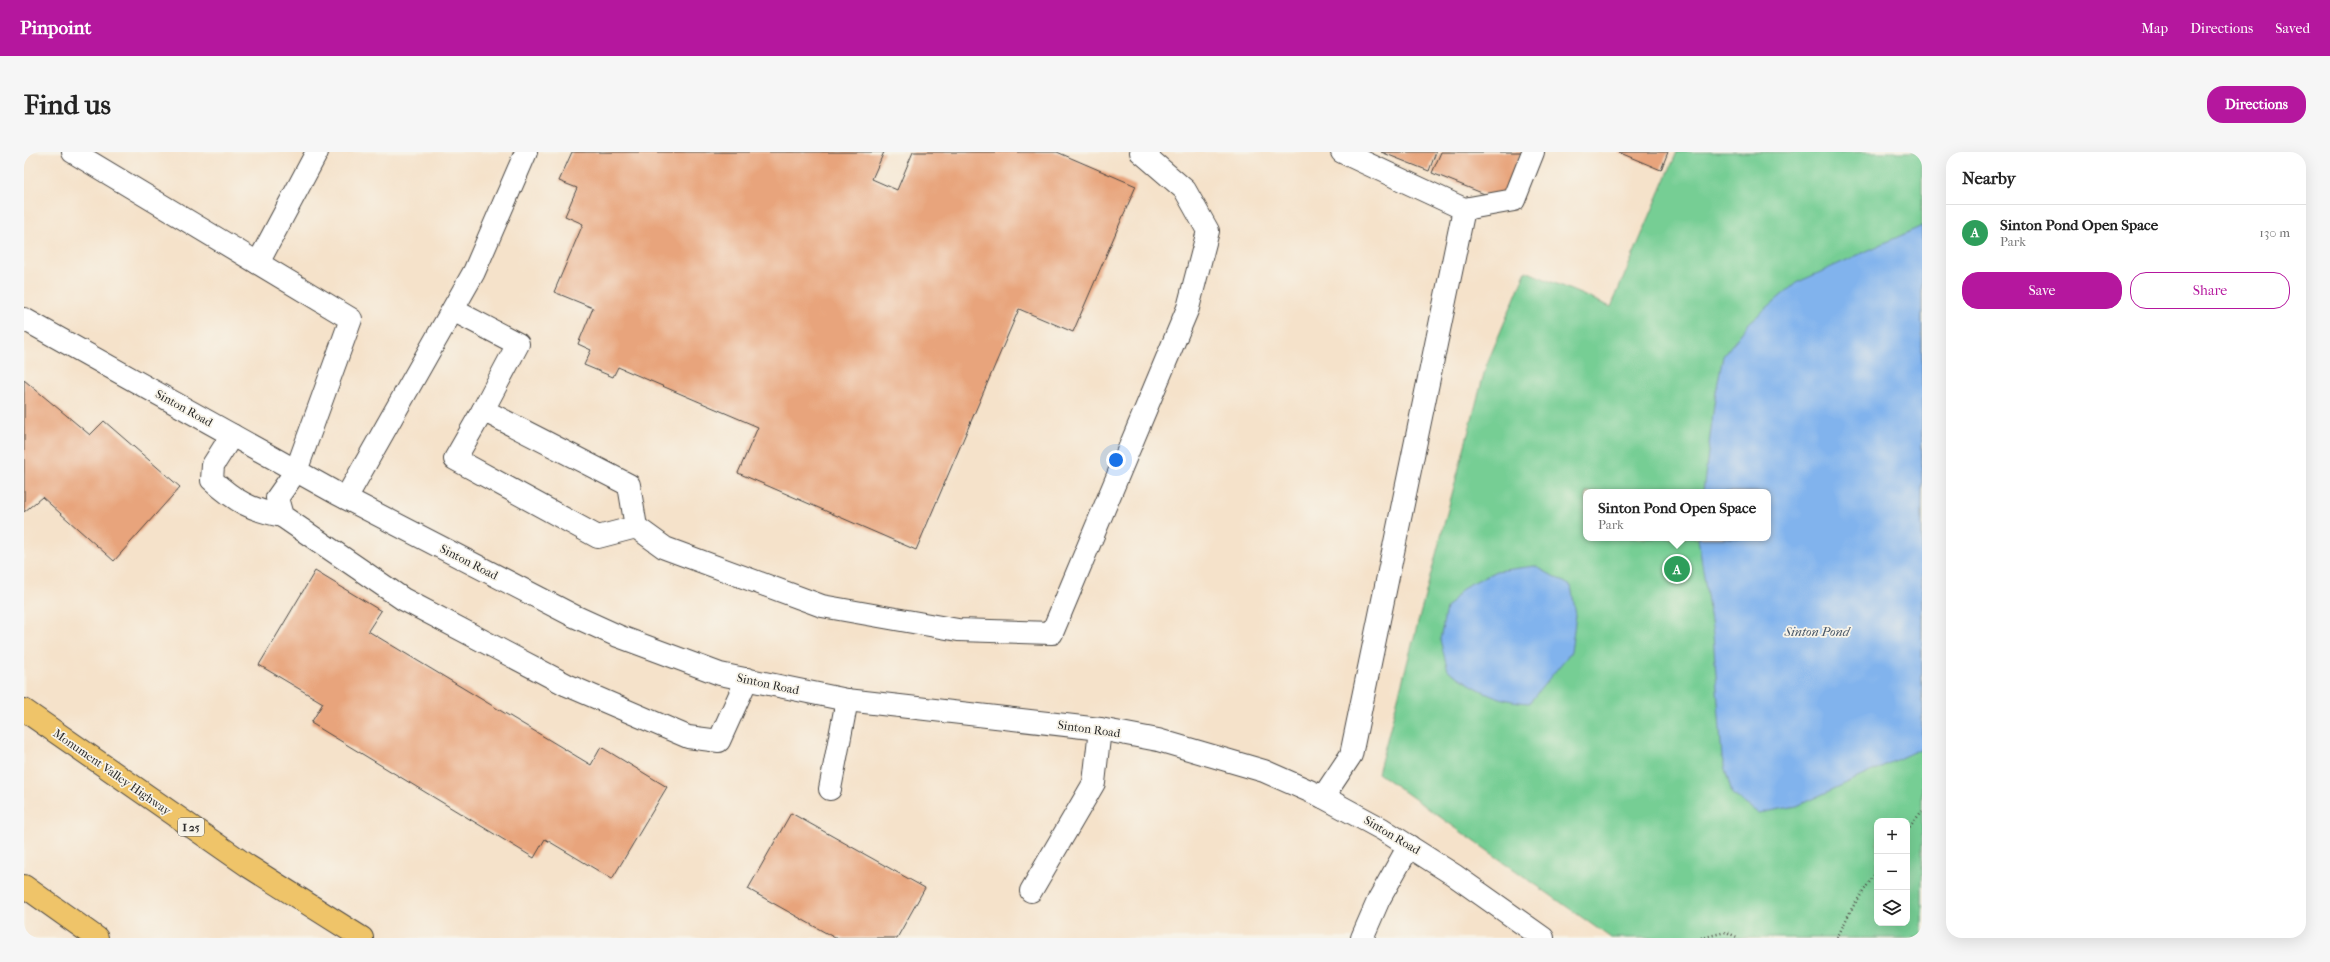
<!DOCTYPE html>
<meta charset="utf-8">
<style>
:root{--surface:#fff;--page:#f6f6f6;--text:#222;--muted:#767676;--line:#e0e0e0;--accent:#b5179e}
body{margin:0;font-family:"IM FELL French Canon",serif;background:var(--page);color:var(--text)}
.controls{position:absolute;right:12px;bottom:12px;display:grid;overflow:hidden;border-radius:8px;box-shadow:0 4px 16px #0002}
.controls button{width:36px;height:36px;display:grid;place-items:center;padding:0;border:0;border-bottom:1px solid var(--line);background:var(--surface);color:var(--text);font:20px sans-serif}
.you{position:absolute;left:1092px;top:308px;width:14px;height:14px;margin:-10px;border:3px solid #fff;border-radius:50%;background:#1a73e8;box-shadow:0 0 0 6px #1a73e833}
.badge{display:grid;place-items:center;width:26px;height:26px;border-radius:50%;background:var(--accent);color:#fff;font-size:13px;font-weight:700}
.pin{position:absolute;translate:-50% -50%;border:2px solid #fff;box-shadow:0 1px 4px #0006}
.popup{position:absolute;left:1559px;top:337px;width:188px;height:52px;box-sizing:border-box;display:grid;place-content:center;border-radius:8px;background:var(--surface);filter:drop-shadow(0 1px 3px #0005);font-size:13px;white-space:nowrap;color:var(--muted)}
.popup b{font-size:15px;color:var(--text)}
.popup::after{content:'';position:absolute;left:50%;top:100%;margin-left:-8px;border:8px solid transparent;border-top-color:var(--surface)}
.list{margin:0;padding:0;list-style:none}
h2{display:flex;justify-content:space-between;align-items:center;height:52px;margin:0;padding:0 16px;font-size:17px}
h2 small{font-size:13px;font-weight:400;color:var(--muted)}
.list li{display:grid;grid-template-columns:26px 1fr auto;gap:12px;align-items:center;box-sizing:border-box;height:56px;padding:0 16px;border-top:1px solid var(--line)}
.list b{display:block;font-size:15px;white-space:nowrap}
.list p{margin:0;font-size:13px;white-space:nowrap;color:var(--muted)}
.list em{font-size:13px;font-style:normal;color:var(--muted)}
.actions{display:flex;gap:8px;padding:12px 16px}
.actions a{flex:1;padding:9px 0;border:1px solid var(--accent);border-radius:16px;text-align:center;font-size:14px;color:var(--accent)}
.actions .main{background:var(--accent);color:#fff}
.icon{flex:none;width:22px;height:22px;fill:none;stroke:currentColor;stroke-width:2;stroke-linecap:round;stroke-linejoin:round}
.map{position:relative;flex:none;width:1898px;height:786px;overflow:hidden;border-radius:16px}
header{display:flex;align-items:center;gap:24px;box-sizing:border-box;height:56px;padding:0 20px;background:var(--accent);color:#fff}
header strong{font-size:19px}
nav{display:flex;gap:22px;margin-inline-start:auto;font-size:14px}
.intro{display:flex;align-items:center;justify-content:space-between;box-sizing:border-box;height:96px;padding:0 24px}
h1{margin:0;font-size:28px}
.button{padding:10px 18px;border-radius:16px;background:var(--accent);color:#fff;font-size:14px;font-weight:700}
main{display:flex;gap:24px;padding:0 24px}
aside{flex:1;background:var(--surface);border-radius:16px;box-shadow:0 4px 16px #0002}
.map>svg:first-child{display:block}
</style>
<header>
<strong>Pinpoint</strong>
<nav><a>Map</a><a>Directions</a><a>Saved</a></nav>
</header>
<div class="intro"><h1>Find us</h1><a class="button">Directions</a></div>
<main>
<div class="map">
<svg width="1898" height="786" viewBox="0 0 1898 786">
<rect width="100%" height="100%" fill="#f7f3e8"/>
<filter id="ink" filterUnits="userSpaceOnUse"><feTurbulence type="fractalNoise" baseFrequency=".025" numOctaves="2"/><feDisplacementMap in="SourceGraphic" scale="8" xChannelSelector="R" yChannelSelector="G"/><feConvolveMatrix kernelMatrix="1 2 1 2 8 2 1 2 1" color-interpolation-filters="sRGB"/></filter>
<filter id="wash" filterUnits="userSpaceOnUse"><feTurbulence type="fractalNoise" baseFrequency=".012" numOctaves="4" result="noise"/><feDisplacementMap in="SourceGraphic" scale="16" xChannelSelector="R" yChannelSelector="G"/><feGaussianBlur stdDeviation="0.9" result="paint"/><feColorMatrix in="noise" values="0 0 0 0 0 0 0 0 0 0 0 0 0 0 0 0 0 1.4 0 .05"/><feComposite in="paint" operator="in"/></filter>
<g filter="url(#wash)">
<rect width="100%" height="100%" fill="#f5e2ca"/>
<path fill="#76ce94" stroke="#507c60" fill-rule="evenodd" d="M1653,0H1898V786H1587L1354,621L1462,214L1502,119L1587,155ZM1562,340H1744V386H1562ZM1853,669H1883V771H1853Z"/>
<g fill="#81b3ed" stroke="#566f8c">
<polygon points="1898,74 1898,596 1773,654 1735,661 1708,642 1698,606 1689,482 1674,386 1744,386 1744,340 1679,340 1691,245 1699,204 1726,170 1772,131"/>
<path d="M1511,414L1547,434L1552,463L1547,500L1505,551C1471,549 1451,536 1424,518L1416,488L1422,456L1440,435L1472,419Z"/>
</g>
<g id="blocks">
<g fill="#e8a47c">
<polygon points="548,0 860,0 848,27 873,38 889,0 1033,0 1112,34 1049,180 995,157 892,398 714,321 734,275 594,215 589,225 560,213 567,198 554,192 569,156 530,140 559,72 541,64 553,36 535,29"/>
<polygon points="1357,0 1412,0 1405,19"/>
<polygon points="1417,0 1498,0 1478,49 1408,21"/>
<polygon points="1594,0 1644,0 1637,18"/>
<polygon points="0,228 66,283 80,269 156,335 90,409 18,345 0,360"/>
<polygon points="291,419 357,459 344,479 567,613 577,595 643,635 588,727 521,687 510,706 287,571 299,551 235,513"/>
<polygon points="767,661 901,736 873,786 811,786 724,737"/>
</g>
</g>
</g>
<g filter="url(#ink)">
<use href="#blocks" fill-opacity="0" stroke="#494643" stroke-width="1"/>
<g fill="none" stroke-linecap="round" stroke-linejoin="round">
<defs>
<g id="minor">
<polyline points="49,0 327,167 272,319 253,346 258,364 379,447 543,533 664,585 695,589 723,527"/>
<polyline points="1318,0 1440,57 1490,48 1509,0"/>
<polyline points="234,111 293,0"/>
<polyline points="429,158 494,192 459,258"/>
<polyline points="0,167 312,341 550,464 594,484 696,522 823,548 1076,577 1134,588 1240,619 1299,645 1358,677 1430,723 1519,786"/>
<path d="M208,283L189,313L188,328C211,349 227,358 258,364"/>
<polyline points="322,346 450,120 502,0"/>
<polyline points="612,375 574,385 431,307 459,258 605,333 612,375 641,396 798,454 934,478 1028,481 1164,156 1184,79 1161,38 1117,0"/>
<polyline points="806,637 823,548"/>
<polyline points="1299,645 1327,603 1440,57"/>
<polyline points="1007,739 1070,631 1076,577"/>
<polyline points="1338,786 1355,747 1385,694"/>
</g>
<g id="highway">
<polyline points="0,558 224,714 338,786"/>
<polyline points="0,734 73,786"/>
</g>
</defs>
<use href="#minor" stroke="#494643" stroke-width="24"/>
<use href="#highway" stroke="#494643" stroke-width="24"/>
<g stroke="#494643" stroke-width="2.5" stroke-dasharray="1 3" stroke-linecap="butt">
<polyline points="1883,678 1898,659"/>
<polyline points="1677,786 1702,780 1715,786"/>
<polyline points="1813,786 1828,756 1853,719"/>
</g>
<use href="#minor" stroke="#fff" stroke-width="22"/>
<use href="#highway" stroke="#efc469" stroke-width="22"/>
</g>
</g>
<g text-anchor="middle" stroke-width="3.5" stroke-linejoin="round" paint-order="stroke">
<rect fill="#f7f3e8" stroke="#686764" stroke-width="1" x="154" y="666" width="26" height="18" rx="3"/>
<g font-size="11" font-weight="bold" fill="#2b2b2b">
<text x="167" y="679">I 25</text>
</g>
<g font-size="12" fill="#2b2b2b" stroke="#f7f3e8">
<text transform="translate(160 256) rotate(29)" y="4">Sinton Road</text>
<text transform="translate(445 410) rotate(27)" y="4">Sinton Road</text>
<text transform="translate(744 532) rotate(12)" y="4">Sinton Road</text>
<text transform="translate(1065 577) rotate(8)" y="4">Sinton Road</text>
<text transform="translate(88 620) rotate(35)" y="4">Monument Valley Highway</text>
<text transform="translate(1368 683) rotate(31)" y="4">Sinton Road</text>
</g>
<g font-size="13" font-style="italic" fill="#455465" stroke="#f7f3e8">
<text x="1793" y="484">Sinton Pond</text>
</g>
</g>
</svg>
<div class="controls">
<button>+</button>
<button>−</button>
<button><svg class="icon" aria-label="layers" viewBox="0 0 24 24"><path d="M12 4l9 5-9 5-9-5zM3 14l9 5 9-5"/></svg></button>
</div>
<div class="you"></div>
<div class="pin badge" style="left:1653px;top:417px;background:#2e9e5b">A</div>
<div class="popup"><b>Sinton Pond Open Space</b>Park</div>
</div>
<aside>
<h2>Nearby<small></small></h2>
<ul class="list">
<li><span class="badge" style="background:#2e9e5b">A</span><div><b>Sinton Pond Open Space</b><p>Park</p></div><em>130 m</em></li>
</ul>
<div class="actions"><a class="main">Save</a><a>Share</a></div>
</aside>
</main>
